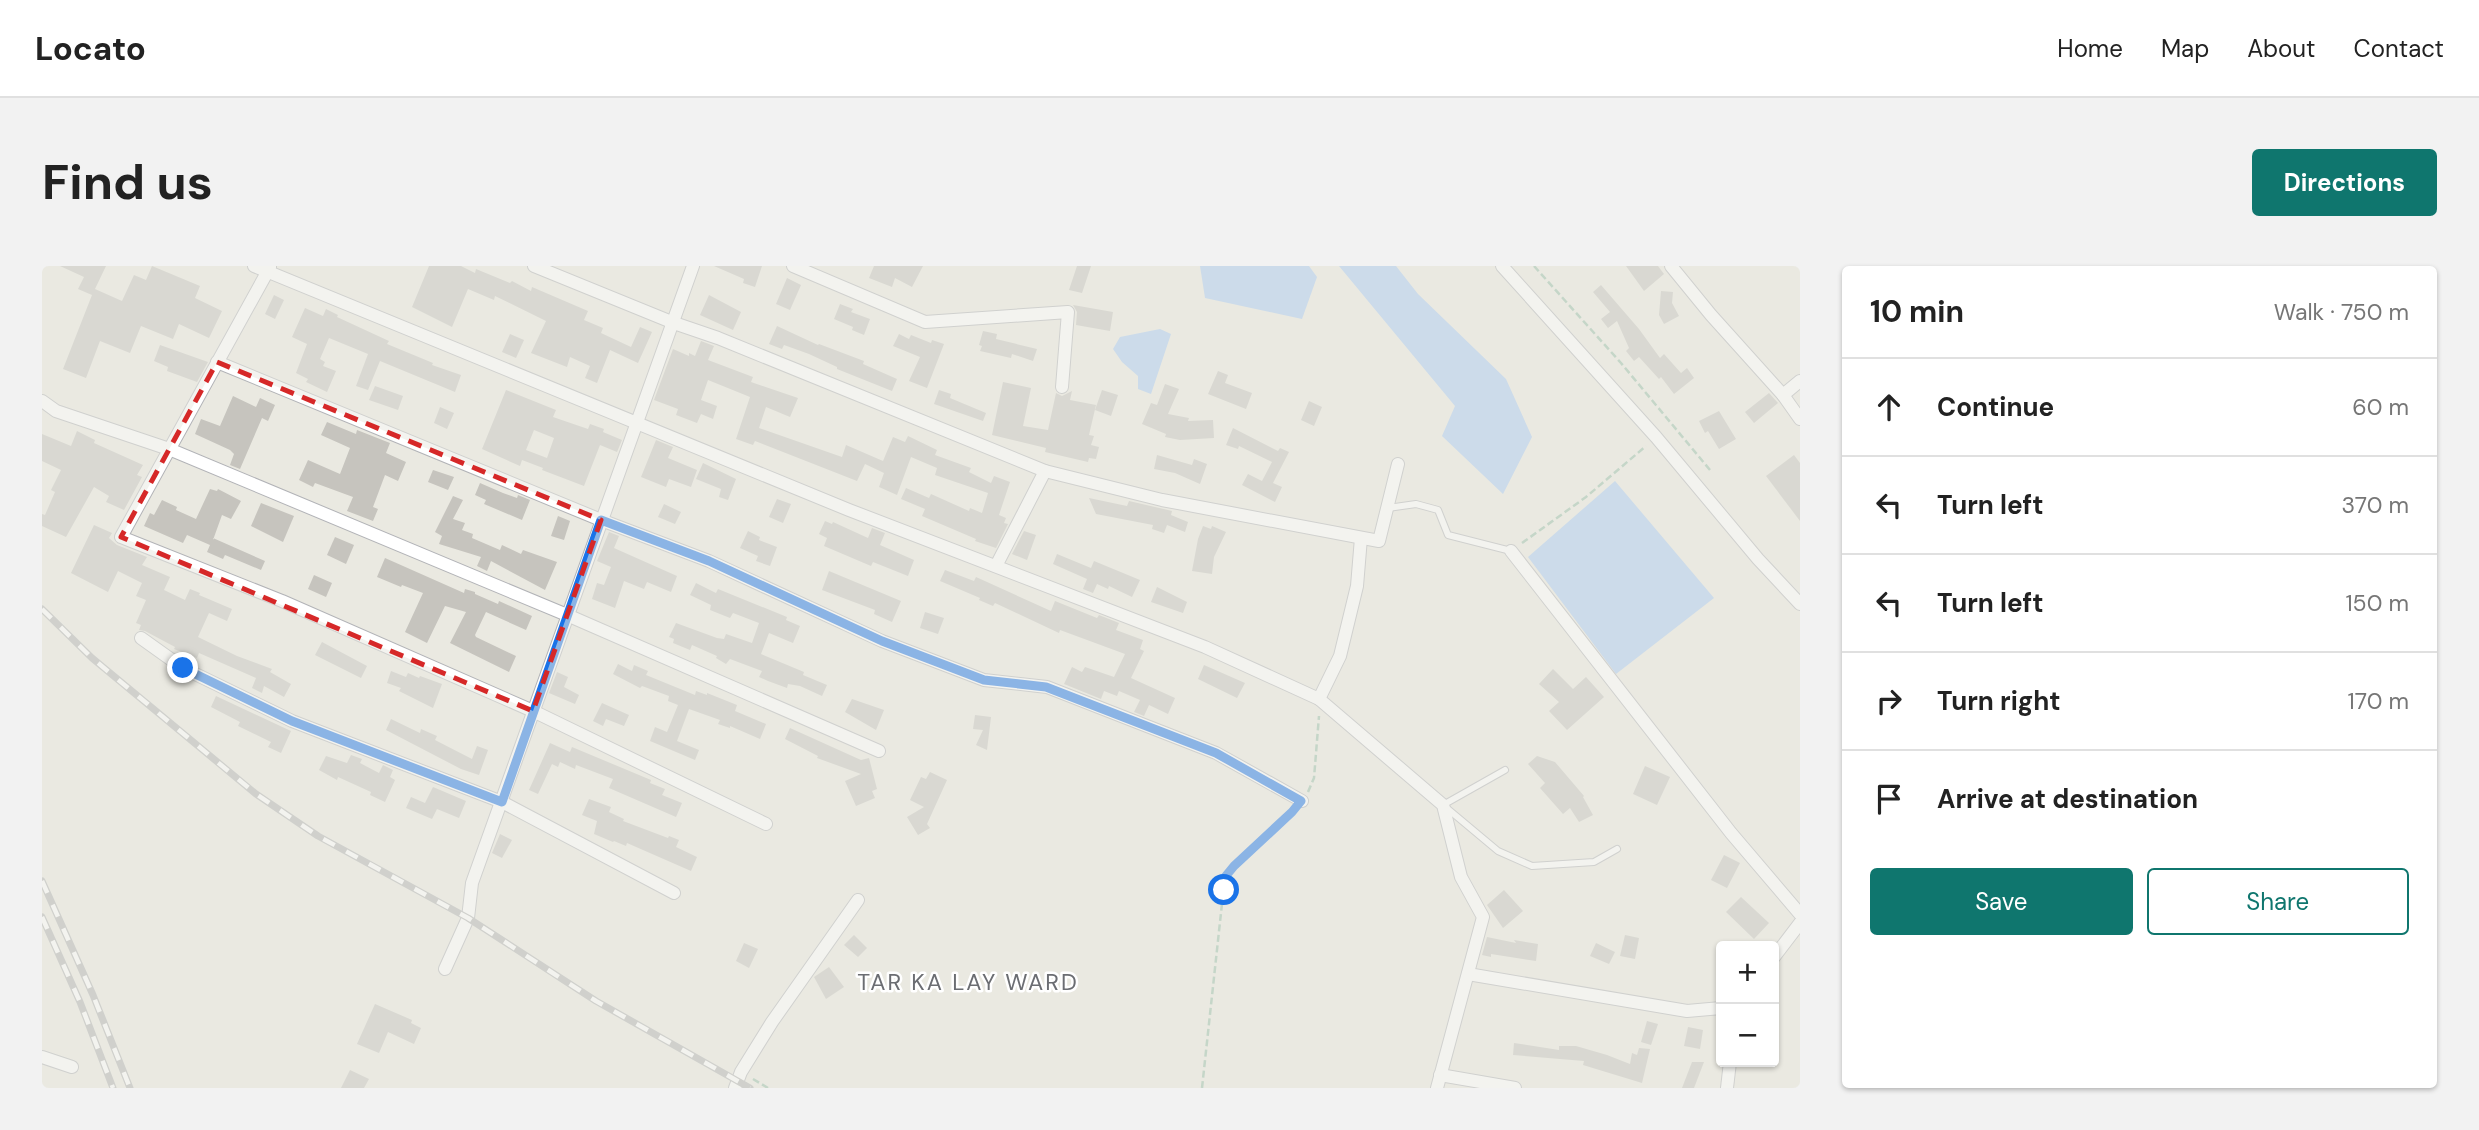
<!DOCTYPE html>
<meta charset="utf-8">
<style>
:root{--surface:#fff;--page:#f2f2f2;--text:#222;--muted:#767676;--line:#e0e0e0;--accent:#0f766e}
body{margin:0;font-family:"DM Sans",sans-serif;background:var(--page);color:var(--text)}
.controls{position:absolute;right:21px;bottom:21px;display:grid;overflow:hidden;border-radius:7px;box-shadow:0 2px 5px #0004}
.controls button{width:63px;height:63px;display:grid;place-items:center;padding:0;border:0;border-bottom:2px solid var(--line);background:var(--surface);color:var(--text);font:35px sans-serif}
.stop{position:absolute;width:21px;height:21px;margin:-16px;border:5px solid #1a73e8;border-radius:50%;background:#fff}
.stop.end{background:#1a73e8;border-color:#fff;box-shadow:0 2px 7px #0008}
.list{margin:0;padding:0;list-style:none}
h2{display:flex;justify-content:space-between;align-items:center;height:91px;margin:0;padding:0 28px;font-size:30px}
h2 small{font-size:23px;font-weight:400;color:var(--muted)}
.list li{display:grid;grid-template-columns:46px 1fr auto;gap:21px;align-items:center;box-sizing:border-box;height:98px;padding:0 28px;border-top:2px solid var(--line)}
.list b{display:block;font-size:26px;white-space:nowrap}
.list em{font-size:23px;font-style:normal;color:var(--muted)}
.actions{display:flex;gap:14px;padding:21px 28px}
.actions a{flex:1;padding:16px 0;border:2px solid var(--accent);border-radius:7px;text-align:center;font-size:24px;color:var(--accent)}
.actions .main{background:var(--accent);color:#fff}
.icon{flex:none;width:38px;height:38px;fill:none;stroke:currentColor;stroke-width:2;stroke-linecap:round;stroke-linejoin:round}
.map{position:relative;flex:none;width:1758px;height:822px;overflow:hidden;border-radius:7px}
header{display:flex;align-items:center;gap:42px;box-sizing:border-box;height:98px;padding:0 35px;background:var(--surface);border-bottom:2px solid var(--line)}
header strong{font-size:33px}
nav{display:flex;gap:38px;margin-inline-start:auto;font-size:24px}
.intro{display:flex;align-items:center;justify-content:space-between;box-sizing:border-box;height:168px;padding:0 42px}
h1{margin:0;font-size:49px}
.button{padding:18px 32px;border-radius:7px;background:var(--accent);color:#fff;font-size:24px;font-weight:700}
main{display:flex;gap:42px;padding:0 42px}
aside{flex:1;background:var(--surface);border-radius:7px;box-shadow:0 2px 5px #0004}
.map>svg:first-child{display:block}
</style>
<header>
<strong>Locato</strong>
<nav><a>Home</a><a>Map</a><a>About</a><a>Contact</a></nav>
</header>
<div class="intro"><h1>Find us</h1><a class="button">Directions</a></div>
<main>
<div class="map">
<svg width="1758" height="822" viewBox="0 0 1758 822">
<rect width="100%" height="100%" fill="#eae9e1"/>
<g fill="#a9caf3">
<polygon points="1158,0 1267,0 1275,11 1260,53 1163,32"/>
<polygon points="1297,0 1354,0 1376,28 1464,113 1490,171 1461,228 1400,170 1413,140"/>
<polygon points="1118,63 1129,68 1109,128 1096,123 1096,110 1080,96 1071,83 1078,71"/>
<polygon points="1573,215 1672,332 1574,408 1486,291"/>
</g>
<g fill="#c6c4be" fill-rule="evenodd">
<polygon points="18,0 64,0 53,23 80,35 92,9 104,14 110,0 158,20 153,32 180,45 167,72 137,58 131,73 99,60 88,87 58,75 44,112 21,103 50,29 36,23 42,11"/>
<polygon points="387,0 419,0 433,7 434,3 468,17 470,15 489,25 490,21 546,45 542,54 561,62 559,67 589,81 598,61 610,66 596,97 568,84 555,117 543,112 548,100 528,91 525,101 489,87 504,55 453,30 452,34 426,23 410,61 370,41"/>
<polygon points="672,0 720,0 713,21 701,17 702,13"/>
<polygon points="832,0 881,0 870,21 853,12 850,21 827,12"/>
<polygon points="1035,0 1049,0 1040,27 1027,24"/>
<polygon points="1584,0 1616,0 1622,8 1602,25"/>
<polygon points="745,12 759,19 748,44 734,38"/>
<polygon points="1559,19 1597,63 1618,92 1622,88 1639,107 1645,102 1652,112 1632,128 1619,111 1617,113 1597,91 1592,95 1584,85 1587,82 1575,55 1566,62 1559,53 1568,46 1551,26"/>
<polygon points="1619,25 1631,26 1630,37 1637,50 1622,58 1617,49"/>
<polygon points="232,29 242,34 233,53 223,48"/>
<polygon points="667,29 699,46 691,64 658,49"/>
<polygon points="798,38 811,43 809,46 828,53 822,69 810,64 811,61 792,53"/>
<polygon points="1031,39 1071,46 1068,65 1034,59 1035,46"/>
<polygon points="263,42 281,50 284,43 296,49 295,51 347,75 345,78 391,97 390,99 419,109 413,126 338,95 326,124 314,120 326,88 287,72 278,93 283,96 281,100 294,105 285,126 264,116 266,113 254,107 265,78 250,71"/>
<polygon points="735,60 776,79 777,78 822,95 821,98 855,113 850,125 795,103 795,101 767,88 742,79 740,83 727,78"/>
<polygon points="941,65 955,68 954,73 995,83 991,95 970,88 969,92 938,85 940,80 937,79"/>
<polygon points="468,68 482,74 474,92 460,86"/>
<polygon points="857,68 867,73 869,69 889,77 890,74 902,78 885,122 867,115 878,91 851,80"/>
<polygon points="659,75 672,80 666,94 711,111 709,116 756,132 748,151 724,141 717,162 800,191 804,179 841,195 851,171 863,176 866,170 895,184 893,189 929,202 927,206 949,217 952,210 968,216 957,249 964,252 962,257 966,258 954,282 933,275 934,273 880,250 883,243 859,233 864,222 887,232 889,228 927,245 928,242 940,247 946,227 893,209 895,202 869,191 855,229 837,221 842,207 823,198 815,215 713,175 711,179 694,173 708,131 666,114 659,134 675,140 671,153 659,148 655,157 634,149 636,143 612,134 631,83 647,90 647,87 653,90"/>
<polygon points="118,79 166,96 155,116 125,105 126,101 112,95"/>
<polygon points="1176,105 1186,109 1183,117 1210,127 1204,143 1166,128"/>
<polygon points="961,116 989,122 981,160 1006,164 1014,127 1020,130 1030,125 1028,134 1054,139 1047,169 1052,170 1049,179 1057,181 1054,193 1047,192 1046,196 1003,186 1004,182 950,169"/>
<polygon points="1123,118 1137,123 1126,148 1147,152 1146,155 1171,154 1172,172 1138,174 1123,171 1124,168 1100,158 1109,137 1115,139"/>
<polygon points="333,120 361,130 356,144 327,134"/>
<path d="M464,124L514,144L511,151L546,163L548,158L562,163L561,166L580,174L575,186L558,179L542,220L500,204L501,202L480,194L478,200L440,183ZM492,164L512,172L505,192L484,184Z"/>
<polygon points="897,124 909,128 908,132 944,147 941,155 892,138"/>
<polygon points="1060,124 1076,129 1069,150 1053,144"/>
<polygon points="1727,127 1736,137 1712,157 1703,146"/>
<polygon points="191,130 214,141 218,132 233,139 226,155 220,152 198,203 188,199 192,188 188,184 153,168 159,153 178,160"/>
<polygon points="1267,135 1280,141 1272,160 1259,154"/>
<polygon points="398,141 412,147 405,163 392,157"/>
<polygon points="1677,145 1694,173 1677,183 1666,165 1663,167 1657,155"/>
<polygon points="285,156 314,168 315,164 348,177 344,187 364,196 356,215 343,209 331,241 336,243 331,255 305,245 311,231 273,217 271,221 257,214 266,194 298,208 308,182 279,169"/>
<polygon points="1191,162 1236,185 1238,182 1247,186 1231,217 1240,221 1233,236 1200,219 1206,208 1220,215 1230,196 1197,180 1196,183 1184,179"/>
<polygon points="35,165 53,174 52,177 101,199 95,209 100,211 82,244 64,236 67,230 52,221 24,271 0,260 0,248 3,249 13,226 9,224 19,204 0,195 0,168 29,180"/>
<polygon points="614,174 631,181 626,192 655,204 649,221 627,213 624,221 599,211"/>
<polygon points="1115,189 1150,199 1152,193 1165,198 1158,218 1133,207 1112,203"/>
<polygon points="1752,189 1758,197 1758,255 1724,210"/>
<polygon points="661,197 694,213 686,234 677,231 679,223 654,213"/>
<polygon points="391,204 412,211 406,224 386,216"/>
<polygon points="438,217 461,227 475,232 476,229 488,234 480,254 442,238 444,234 433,229"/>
<polygon points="168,223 175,225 176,223 199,235 189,253 180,249 171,274 171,272 223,295 219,304 183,289 181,293 165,286 168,279 145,269 141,277 102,260 108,247 112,249 120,234 135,241 134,244 154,253"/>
<polygon points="411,230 421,234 411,253 423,257 420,264 431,268 430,272 458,284 460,279 479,288 481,284 515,296 503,324 449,295 445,305 435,300 439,291 397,278 400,270 393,266"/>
<polygon points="1047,232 1085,240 1087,235 1126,244 1130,245 1129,249 1146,256 1143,266 1125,259 1122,267 1110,263 1111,259 1054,248"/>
<polygon points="735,233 749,238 741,257 727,251"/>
<polygon points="219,237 252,250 241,276 209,260"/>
<polygon points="622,238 639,246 633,258 616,251"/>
<polygon points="516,250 528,255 522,274 509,270"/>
<polygon points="783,255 790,258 791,256 826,272 830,262 843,267 838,279 872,294 866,310 831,296 829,300 782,280 785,272 777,268"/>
<polygon points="52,259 70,267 67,272 75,279 105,291 100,299 128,311 122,324 143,334 148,323 158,327 157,329 190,343 185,355 167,347 156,371 195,390 230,403 228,406 249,418 242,431 222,420 220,427 210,422 214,412 157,387 155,392 132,383 133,381 103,365 97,364 99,359 94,357 104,334 94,330 100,317 76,305 66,326 29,307"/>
<polygon points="1161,260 1169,263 1170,260 1184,266 1172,291 1170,308 1150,305 1156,273"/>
<polygon points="706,265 718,271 717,274 735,281 728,300 714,295 716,290 698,282"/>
<polygon points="982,265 994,269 985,294 970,288"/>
<polygon points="567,266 577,270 572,282 635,310 629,326 605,316 602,323 582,315 573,342 550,333 555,317 562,319 569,301 555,295"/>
<polygon points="293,271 312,279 304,298 285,289"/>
<polygon points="1015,288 1049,302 1052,295 1098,314 1090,331 1067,320 1066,323 1055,318 1051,327 1041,323 1045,313 1011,298"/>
<polygon points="343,292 422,327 423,323 433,326 433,328 456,338 457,335 490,350 484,364 444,346 433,369 434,371 474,390 467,406 408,377 424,346 403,340 385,377 363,366 381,327 360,319 359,321 335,311"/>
<polygon points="903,304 932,315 934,311 1009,345 1013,335 1055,352 1057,349 1077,357 1074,364 1101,374 1098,383 1102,385 1089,412 1133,432 1126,448 1107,439 1102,450 1092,446 1098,434 1077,425 1075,430 1062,425 1059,433 1022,418 1030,401 1040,406 1043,401 1072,411 1083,388 1018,364 1017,367 953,337 951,340 937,334 938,332 898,315"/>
<polygon points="787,305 859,335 850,356 832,348 833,344 780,324"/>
<polygon points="272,309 290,317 284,331 266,323"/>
<polygon points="654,317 674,327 676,323 745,351 744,354 758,360 751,377 727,367 719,388 762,406 761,409 785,419 780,430 758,420 746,418 745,422 726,415 717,411 720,405 688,393 684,398 674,392 675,390 650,379 648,384 631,377 632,373 627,371 634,357 675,372 682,373 684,368 710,377 717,357 691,347 688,352 668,344 669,339 648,329"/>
<polygon points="1115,321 1145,336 1141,347 1109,336"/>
<polygon points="883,346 902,352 896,368 878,362"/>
<polygon points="280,376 325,400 319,412 273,389"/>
<polygon points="576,398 590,405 592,399 606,405 604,409 653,429 654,425 665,429 665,427 695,439 693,445 724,458 718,473 688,460 688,462 676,458 678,454 647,443 635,475 657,484 653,494 608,475 613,461 625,466 636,439 626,435 627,430 600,420 598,422 571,408"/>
<polygon points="1162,399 1203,417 1195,432 1156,413"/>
<polygon points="1511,403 1531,423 1544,411 1562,431 1525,464 1507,445 1517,436 1497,418"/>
<polygon points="349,405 364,411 366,407 377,412 378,410 400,418 391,442 357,425 359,422 345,417"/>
<polygon points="515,406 526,411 522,421 537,429 533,438 507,427"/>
<polygon points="174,430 249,465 239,487 226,481 229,476 196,460 198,456 169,441"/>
<polygon points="810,433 842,444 834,464 803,446"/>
<polygon points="560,437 587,449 582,460 564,453 561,460 551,455"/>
<polygon points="933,449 949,451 945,484 934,479 941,464 931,463"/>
<polygon points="349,453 378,467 379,463 395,470 393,474 430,493 435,480 446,484 437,509 419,503 344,464"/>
<polygon points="748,462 819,494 827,492 835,523 830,525 833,532 814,540 803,515 819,508 775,492 776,490 743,473"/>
<polygon points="508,477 528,486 530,481 609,514 608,517 623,523 620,529 640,537 634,551 567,522 571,513 534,499 533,503 518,496 516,501 510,498 496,528 487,524"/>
<polygon points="309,489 320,493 318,497 337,507 341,499 351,504 348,511 353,514 343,536 328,529 329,526 296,511 295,514 277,504 284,490 305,497"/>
<polygon points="1495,490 1513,496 1542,530 1541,531 1551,549 1537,556 1528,542 1521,548 1498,522 1503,517 1486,498"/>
<polygon points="1603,500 1628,511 1615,539 1591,528"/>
<polygon points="888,506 905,514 885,558 888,562 876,569 865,551 882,541 868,534 879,511 884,513"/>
<polygon points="391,521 424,535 417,552 395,543 390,553 364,542 369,531 383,537"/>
<polygon points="547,533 569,541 567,546 582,553 581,555 626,572 627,570 637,574 634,581 655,591 649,605 585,577 584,580 572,575 571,576 552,568 555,555 540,549"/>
<polygon points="458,568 470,574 460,592 450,587"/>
<polygon points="1682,589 1698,597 1685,622 1669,614"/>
<polygon points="1462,624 1481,645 1461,662 1445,639"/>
<polygon points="1699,631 1727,657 1712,673 1684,646"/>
<polygon points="812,669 825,682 816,691 802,679"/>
<polygon points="1583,669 1597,672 1593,693 1578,690"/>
<polygon points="1445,671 1474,677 1472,674 1496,678 1494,695 1449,688 1449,691 1440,689"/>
<polygon points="702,677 716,683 707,702 694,695"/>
<polygon points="1554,677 1573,686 1567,698 1548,690"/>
<polygon points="787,701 802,721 784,733 772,711"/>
<polygon points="333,738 370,754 369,757 379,762 372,778 346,766 337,787 315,778"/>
<polygon points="1605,755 1616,758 1609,779 1599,776"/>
<polygon points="1646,761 1661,764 1658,783 1642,780"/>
<polygon points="1472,777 1517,784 1517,780 1534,780 1565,789 1588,798 1590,787 1595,789 1597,782 1608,783 1600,817 1541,799 1542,795 1471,789"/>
<polygon points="1650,796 1662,796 1652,822 1640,822"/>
<polygon points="308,804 327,813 322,822 299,822"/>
</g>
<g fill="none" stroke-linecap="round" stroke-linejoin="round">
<defs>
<g id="lane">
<polyline points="1346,242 1374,238 1396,244 1406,269 1469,285"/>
<polyline points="1463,504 1401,539 1456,585 1490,600 1552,596 1575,583"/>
</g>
<g id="street">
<polyline points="212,0 807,244 1163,381 1277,433 1401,539 1419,611 1441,651 1395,822"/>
<polyline points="492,0 632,57 676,72 1003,205 1120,234 1337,275 1356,198"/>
<polyline points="751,0 883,56 1026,46 1020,121"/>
<polyline points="1460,0 1614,171 1716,293 1758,338"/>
<polyline points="1629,0 1669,49 1741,129 1758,115"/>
<polyline points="228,1 79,271 240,335 491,445 724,558"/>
<polyline points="175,96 559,254 667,295 840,375 942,414 1005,421 1174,487 1260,535"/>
<polyline points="1741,129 1758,153"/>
<polyline points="0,135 14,145 127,183 525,349 837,485"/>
<polyline points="1469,285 1689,567 1758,648"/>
<polyline points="954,300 1003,205"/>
<polyline points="99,372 141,402 250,455 460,536 632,627"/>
<polyline points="1277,433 1298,390 1315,320 1319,272"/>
<polyline points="1732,691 1758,657"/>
<polyline points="403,703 426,652 430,617 651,0"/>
<polyline points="1426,708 1645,745 1679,742"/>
<polyline points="0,791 30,801"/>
<polyline points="1398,809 1473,822"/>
<polyline points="693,822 699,806 730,756 816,634"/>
<polyline points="1685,822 1688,796"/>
</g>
</defs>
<use href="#lane" stroke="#b2b3b7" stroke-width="8"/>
<use href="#street" stroke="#b2b3b7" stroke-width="14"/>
<g stroke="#9abfa9" stroke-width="2.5" stroke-dasharray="7 3.5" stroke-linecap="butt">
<polyline points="1492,0 1579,97 1668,204"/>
<polyline points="1480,277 1544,231 1604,180"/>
<polyline points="1266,526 1272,512 1277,450"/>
<polyline points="711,813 726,822"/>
<polyline points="1160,822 1183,610 1192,599 1251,545"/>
</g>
<use href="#lane" stroke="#fff" stroke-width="6"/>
<use href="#street" stroke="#fff" stroke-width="12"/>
<defs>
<g id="rail">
<polyline points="0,343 50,392 214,528 276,570 426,652 554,735 708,822"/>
<polyline points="0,615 51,729 88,822"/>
<polyline points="0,651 38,736 71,822"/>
</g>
</defs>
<use href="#rail" stroke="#b1b2b2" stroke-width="7"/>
<use href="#rail" stroke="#fff" stroke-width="4.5" stroke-dasharray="13" stroke-linecap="butt"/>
</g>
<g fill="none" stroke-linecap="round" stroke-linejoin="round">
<polyline stroke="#1a73e8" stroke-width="9" points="141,402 250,455 460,536 559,254 667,295 840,375 942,414 1004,421 1174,487 1259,535 1250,546 1192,600 1183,611 1182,624"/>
</g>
<path d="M0 0H1758V822H0ZM175,96L559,254L491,445L79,271Z" fill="#eae9e1" fill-opacity=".55" fill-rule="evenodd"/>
<path fill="none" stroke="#d62828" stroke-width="5" stroke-dasharray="14 9" stroke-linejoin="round" d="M175,96L559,254L491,445L79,271Z"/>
<g text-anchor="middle" stroke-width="5" stroke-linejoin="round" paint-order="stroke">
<g font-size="23" letter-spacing="2" fill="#6b6d72" stroke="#fff">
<text x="926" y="724">TAR KA LAY WARD</text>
</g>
</g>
</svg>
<div class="controls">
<button>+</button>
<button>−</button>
</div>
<div class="stop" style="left:1182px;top:624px"></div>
<div class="stop end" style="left:141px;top:402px"></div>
</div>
<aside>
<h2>10 min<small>Walk · 750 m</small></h2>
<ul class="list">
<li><svg class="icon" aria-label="ahead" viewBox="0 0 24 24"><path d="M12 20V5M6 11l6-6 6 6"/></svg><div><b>Continue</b></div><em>60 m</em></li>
<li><svg class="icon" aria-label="left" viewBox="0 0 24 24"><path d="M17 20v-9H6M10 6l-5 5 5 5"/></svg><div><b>Turn left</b></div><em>370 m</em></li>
<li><svg class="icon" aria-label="left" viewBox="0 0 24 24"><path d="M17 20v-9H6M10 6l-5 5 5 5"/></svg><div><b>Turn left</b></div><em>150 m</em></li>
<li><svg class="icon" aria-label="right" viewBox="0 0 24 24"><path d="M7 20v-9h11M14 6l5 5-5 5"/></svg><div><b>Turn right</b></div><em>170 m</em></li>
<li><svg class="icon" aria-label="arrive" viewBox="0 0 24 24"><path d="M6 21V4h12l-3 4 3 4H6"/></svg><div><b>Arrive at destination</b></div></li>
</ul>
<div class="actions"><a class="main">Save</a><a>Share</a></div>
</aside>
</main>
